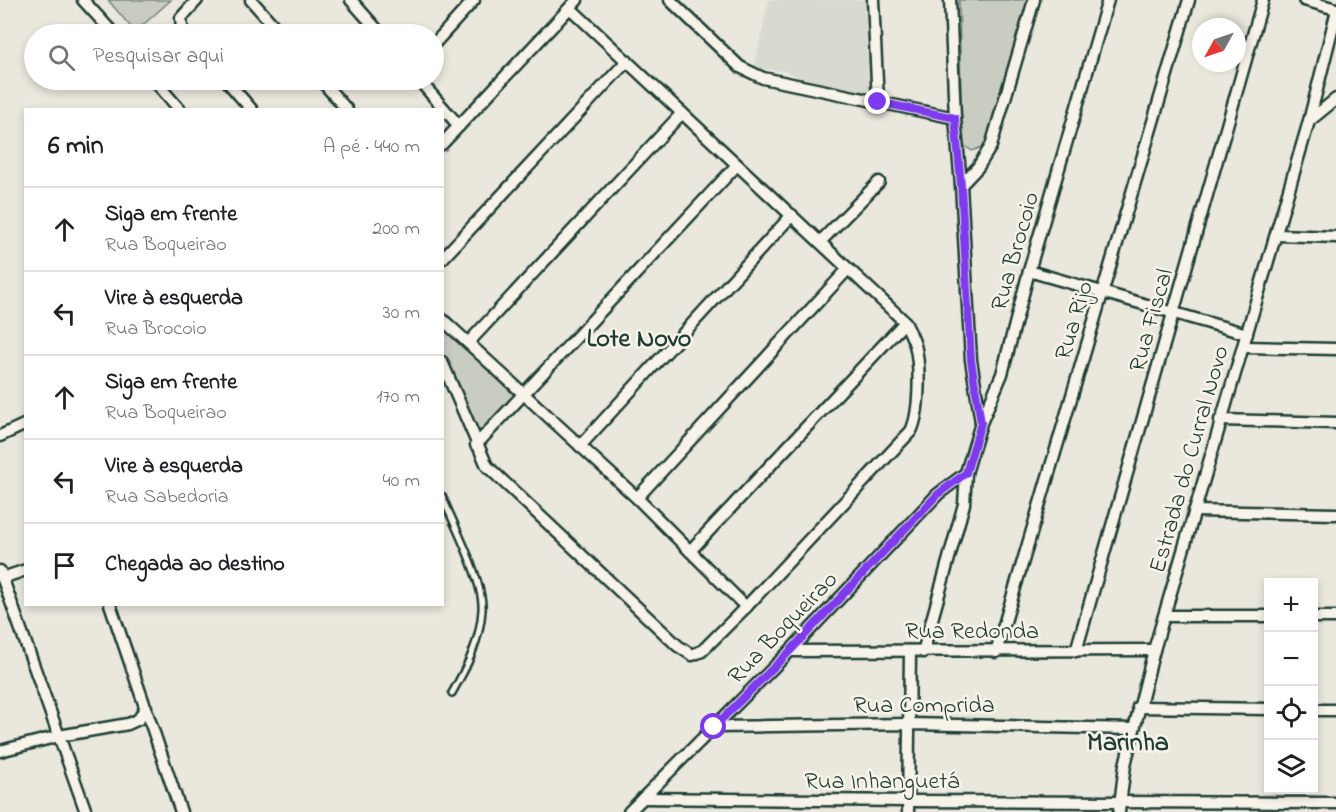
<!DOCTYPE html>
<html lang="pt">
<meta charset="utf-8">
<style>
:root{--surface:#fff;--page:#f2f2f2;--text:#202124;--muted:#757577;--line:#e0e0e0}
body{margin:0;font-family:"Indie Flower",sans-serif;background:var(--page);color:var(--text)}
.controls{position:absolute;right:18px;bottom:18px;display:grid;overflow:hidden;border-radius:0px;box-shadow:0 3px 9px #0003}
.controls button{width:54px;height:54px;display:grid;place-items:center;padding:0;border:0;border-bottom:2px solid var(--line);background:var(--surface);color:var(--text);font:30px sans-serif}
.compass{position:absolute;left:1192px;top:18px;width:54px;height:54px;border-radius:50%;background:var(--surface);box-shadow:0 3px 9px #0003;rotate:230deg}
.stop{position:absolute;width:18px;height:18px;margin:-14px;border:4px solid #7c3aed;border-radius:50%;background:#fff}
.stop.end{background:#7c3aed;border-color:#fff;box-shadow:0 2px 6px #0008}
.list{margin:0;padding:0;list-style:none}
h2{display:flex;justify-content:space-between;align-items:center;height:78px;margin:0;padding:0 24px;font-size:26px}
h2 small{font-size:20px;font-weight:400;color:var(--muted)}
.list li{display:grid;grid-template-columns:39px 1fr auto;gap:18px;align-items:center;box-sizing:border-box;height:84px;padding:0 24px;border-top:2px solid var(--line)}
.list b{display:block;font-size:22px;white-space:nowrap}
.list p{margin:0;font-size:20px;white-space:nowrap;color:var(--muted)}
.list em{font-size:20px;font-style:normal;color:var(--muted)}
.icon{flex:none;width:33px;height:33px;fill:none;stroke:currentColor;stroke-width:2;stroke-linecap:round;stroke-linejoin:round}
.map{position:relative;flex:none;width:1336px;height:812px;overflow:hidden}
.search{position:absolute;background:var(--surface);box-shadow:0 3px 9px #0003;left:24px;top:24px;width:420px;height:66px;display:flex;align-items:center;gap:15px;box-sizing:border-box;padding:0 21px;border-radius:33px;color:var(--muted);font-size:22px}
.panel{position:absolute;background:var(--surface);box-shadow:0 3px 9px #0003;left:24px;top:108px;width:420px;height:498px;border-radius:0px}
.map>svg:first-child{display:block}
</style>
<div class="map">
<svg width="1336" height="812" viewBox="0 0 1336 812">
<rect width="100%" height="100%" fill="#eae8dd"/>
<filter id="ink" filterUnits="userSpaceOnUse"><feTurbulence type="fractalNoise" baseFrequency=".0167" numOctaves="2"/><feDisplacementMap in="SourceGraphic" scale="12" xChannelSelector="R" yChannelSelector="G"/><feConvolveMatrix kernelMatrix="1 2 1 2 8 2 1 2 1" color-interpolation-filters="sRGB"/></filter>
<g filter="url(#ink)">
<polygon fill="#d9dacf" points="769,0 865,0 870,87 864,92 801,79 788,72 754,67"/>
<g fill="#c8ccc1" stroke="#74847a" stroke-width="1.5">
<polygon points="108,0 171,0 135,32"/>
<polygon points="959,0 1033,0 985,146 972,151 962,144"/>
<polygon points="442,330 446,330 513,394 513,398 483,431 477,432 443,360"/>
</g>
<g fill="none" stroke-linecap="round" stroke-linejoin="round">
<defs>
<path id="service" d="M442,496C454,525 484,582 482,610C480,641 467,667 452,693"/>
<g id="minor">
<polyline points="83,0 114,34"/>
<polyline points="251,0 281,34"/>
<polyline points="351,0 381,34"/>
<polyline points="670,0 740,67 763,78 955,118"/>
<polyline points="873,0 878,102"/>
<polyline points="950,0 955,118 961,185 971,360 981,422"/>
<polyline points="1304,0 1336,9"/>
<polyline points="187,34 182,28 181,18 197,0"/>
<polyline points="434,44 474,0"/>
<polyline points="154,80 180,110"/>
<polyline points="226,80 252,110"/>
<polyline points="321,80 347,110"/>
<polyline points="419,80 459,126"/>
<polyline points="1309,121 1336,14"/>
<polyline points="442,144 577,0"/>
<polyline points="961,185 978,167 991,146 1034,0"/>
<polyline points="1277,235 1336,237"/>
<polyline points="820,242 879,182"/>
<polyline points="442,259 627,61"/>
<polyline points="1029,271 1247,334"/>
<polyline points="442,319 637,498 746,607"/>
<polyline points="469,342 682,113"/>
<polyline points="1243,347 1336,349"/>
<path d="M442,362L487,466L678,646L692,655L702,651L746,607L911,431C920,413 920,369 916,349C914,339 909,331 905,322L570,8"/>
<polyline points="1220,420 1336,423"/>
<polyline points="0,436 26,424"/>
<polyline points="476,445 737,165"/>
<polyline points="580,446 792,215"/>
<polyline points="637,498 848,269"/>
<polyline points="1194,511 1336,514"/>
<polyline points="690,551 905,322"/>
<polyline points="0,571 86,812"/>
<polyline points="2,578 26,570"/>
<polyline points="110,604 181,812"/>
<polyline points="1164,616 1268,616"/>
<polyline points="1314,617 1336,617"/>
<polyline points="790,651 1154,650"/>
<polyline points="1076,651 1263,0"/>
<polyline points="923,652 964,504 966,473 981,423 1002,374 1029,271 1108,0"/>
<polyline points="996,652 1189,0"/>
<polyline points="1138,707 1268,709"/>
<polyline points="1314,710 1336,710"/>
<polyline points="714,727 910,724 1133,729"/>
<polyline points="0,751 59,736 128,724 139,719 146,707"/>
<polyline points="643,798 907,801 1336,803"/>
<polyline points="629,812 790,651 938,494 966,473"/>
<polyline points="908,812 910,652"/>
<polyline points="1119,812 1125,765 1154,650 1309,121 1336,99"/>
</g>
</defs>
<use href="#service" stroke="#1f3d34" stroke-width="10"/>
<use href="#minor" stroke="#1f3d34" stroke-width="15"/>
<use href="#service" stroke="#f7f3e8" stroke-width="5"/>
<use href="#minor" stroke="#f7f3e8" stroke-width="10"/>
</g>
</g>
<g fill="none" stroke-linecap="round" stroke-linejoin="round" filter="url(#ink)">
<polyline stroke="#7c3aed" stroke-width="8" points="714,727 790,651 938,494 966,473 981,423 971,360 961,185 955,118 878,102"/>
</g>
<g text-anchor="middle" stroke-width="5" stroke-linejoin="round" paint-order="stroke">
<g font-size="24" fill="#1f3d34" stroke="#f7f3e8">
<text transform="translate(1014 251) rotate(-74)" y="8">Rua Brocoio</text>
<text transform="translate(1073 320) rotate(-73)" y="8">Rua Rijo</text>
<text transform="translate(1150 320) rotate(-74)" y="8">Rua Fiscal</text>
<text transform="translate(1188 459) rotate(-74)" y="8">Estrada do Curral Novo</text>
<text transform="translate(782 627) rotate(-46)" y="8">Rua Boqueirao</text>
<text x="972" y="638">Rua Redonda</text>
<text x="924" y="712">Rua Comprida</text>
<text x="882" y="788">Rua Inhanguetá</text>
</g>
<g font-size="26" font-weight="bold" fill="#1f3d34" stroke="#f7f3e8">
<text x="639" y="346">Lote Novo</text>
<text x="1128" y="750">Marinha</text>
</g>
</g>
</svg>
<div class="controls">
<button>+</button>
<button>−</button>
<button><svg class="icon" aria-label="locate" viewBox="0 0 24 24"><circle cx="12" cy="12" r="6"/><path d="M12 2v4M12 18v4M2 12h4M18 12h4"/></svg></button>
<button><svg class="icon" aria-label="layers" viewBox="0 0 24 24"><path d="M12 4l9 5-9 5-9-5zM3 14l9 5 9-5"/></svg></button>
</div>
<svg class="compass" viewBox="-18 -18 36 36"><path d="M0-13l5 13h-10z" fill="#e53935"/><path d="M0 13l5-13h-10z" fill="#757577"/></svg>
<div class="stop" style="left:714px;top:727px"></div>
<div class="stop end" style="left:878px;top:102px"></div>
<div class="search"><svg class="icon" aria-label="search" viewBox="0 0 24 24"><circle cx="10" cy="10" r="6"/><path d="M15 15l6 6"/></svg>Pesquisar aqui</div>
<section class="panel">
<h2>6 min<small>A pé · 440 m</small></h2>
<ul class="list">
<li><svg class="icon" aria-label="ahead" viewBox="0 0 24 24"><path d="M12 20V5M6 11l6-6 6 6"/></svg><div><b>Siga em frente</b><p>Rua Boqueirao</p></div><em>200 m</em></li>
<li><svg class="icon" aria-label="left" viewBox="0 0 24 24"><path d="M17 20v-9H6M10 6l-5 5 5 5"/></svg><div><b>Vire à esquerda</b><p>Rua Brocoio</p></div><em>30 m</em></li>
<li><svg class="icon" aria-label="ahead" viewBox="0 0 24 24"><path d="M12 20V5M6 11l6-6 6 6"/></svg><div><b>Siga em frente</b><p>Rua Boqueirao</p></div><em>170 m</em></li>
<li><svg class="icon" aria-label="left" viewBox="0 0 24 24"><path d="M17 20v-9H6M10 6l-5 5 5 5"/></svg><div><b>Vire à esquerda</b><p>Rua Sabedoria</p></div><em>40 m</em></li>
<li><svg class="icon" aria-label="arrive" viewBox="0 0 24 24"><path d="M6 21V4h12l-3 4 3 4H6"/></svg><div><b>Chegada ao destino</b></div></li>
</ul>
</section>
</div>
